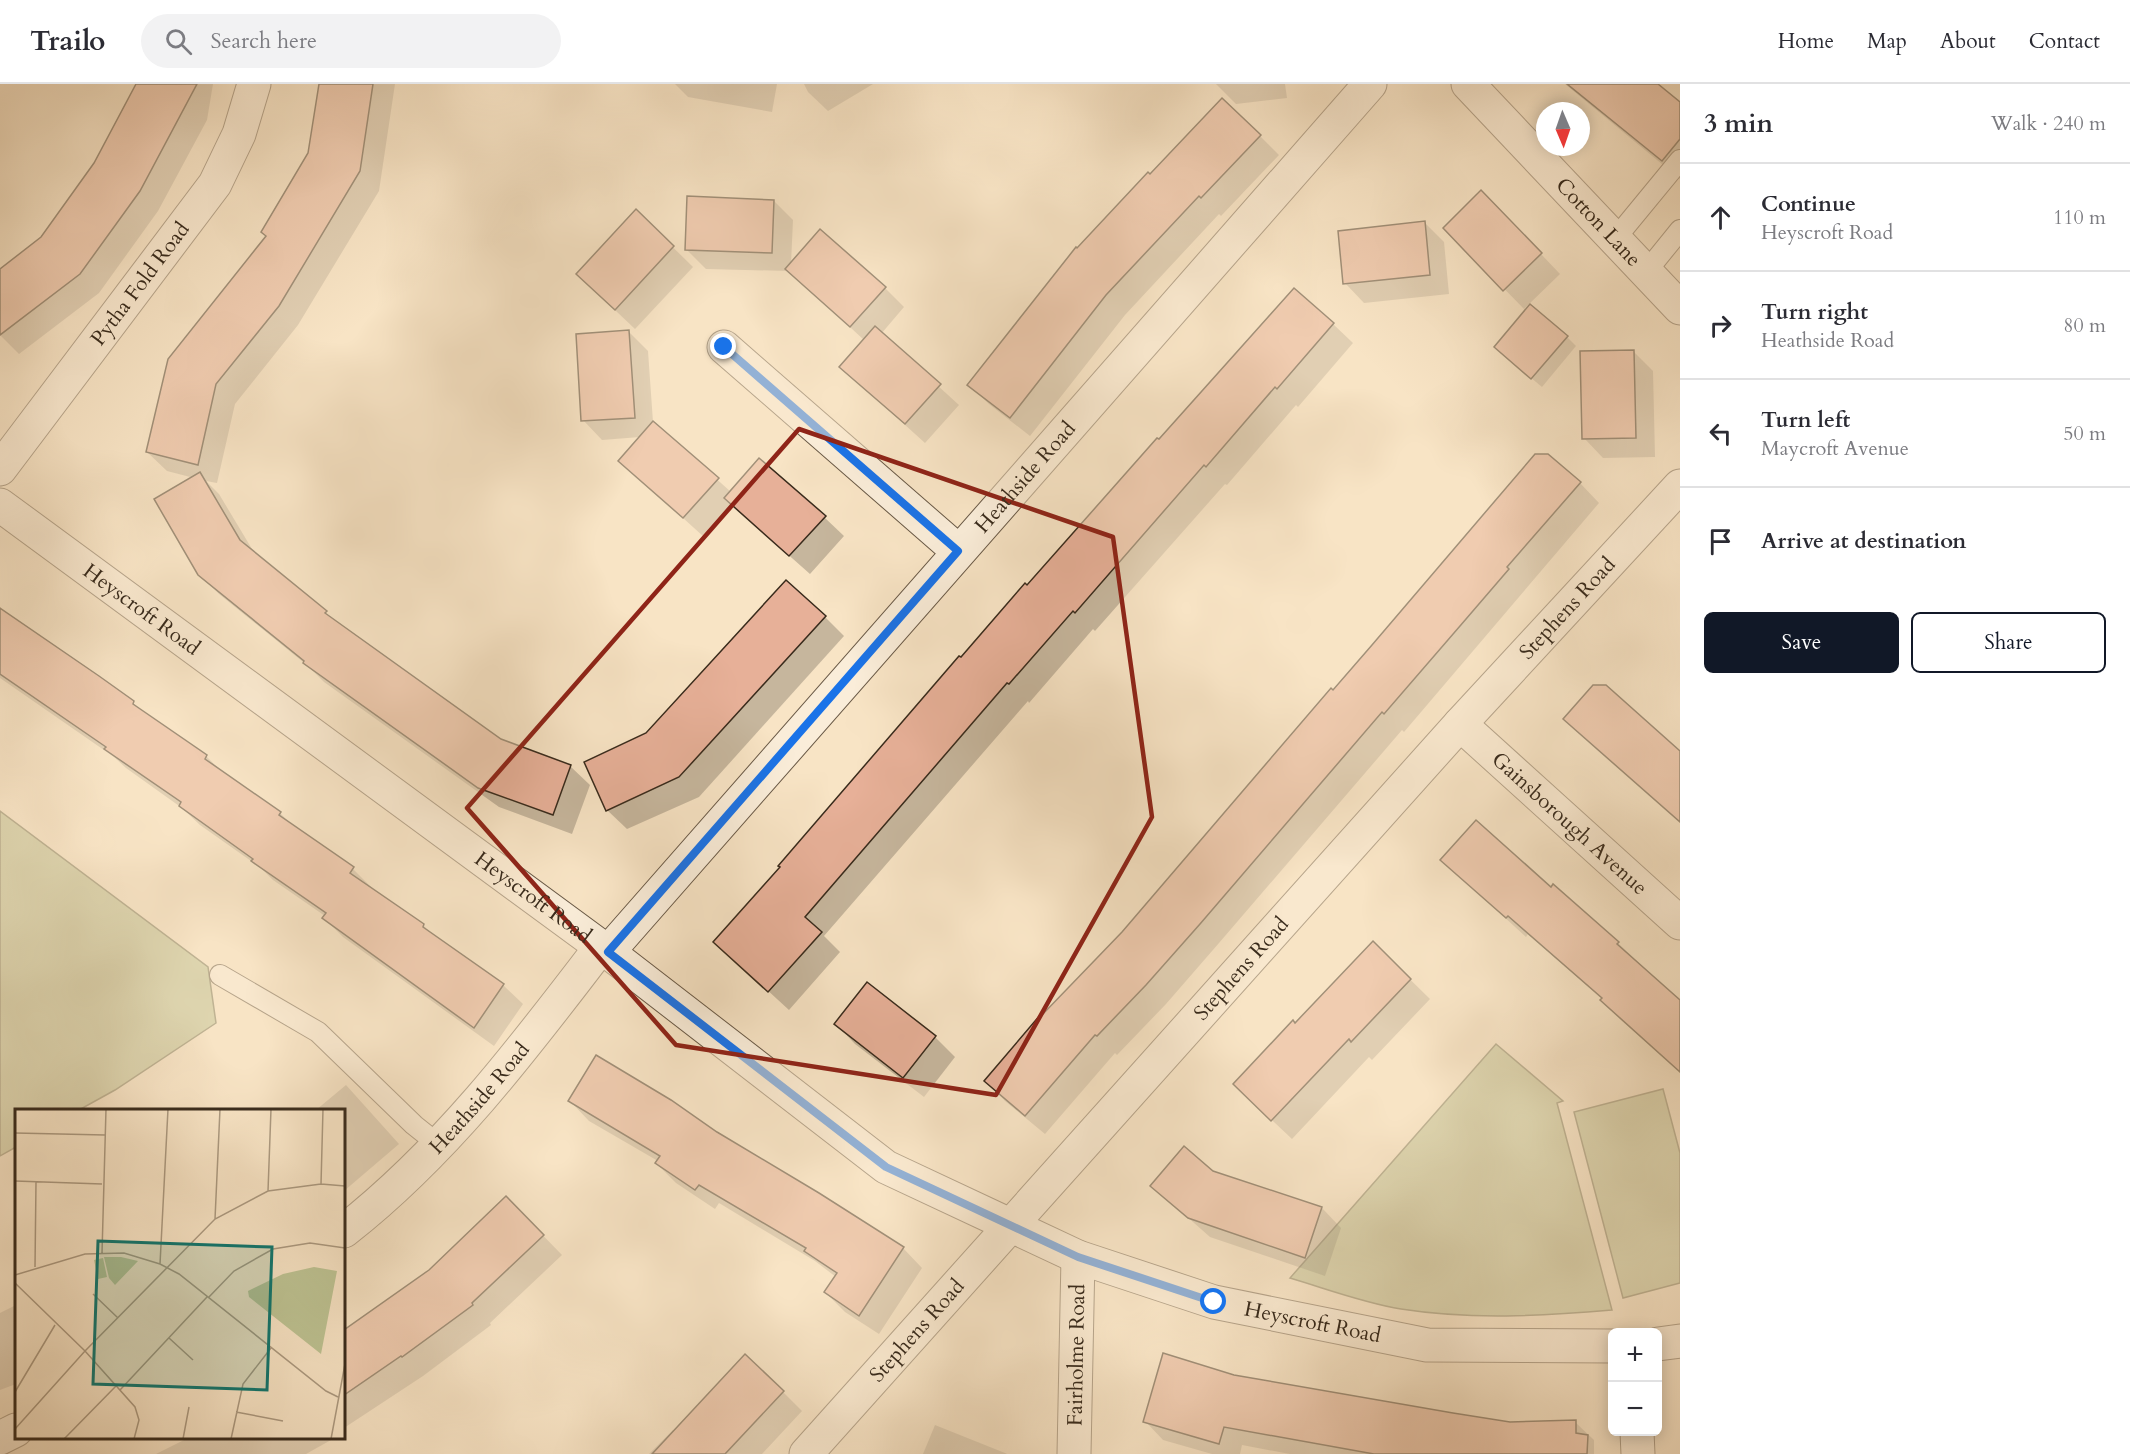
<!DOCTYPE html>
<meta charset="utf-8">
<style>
:root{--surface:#fff;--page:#f2f2f3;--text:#2b2b33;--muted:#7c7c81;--line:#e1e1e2;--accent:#111827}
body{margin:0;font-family:Cardo,serif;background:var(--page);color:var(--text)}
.controls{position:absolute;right:18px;bottom:18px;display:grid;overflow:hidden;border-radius:9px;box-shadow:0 3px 15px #0003}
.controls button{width:54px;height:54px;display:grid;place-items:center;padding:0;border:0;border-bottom:2px solid var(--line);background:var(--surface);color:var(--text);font:30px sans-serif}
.compass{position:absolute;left:1536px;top:18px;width:54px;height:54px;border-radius:50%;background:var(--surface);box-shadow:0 3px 15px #0003;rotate:178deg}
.stop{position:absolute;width:18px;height:18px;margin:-14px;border:4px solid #1a73e8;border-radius:50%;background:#fff}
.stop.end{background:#1a73e8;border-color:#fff;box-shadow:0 2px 6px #0008}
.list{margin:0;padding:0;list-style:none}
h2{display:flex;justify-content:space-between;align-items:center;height:78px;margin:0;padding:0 24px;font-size:26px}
h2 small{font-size:20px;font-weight:400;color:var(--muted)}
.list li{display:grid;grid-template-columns:39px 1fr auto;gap:18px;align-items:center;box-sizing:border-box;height:108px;padding:0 24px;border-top:2px solid var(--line)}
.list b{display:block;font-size:22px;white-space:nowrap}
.list p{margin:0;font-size:20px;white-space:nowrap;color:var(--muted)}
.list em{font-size:20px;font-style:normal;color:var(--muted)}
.actions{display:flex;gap:12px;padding:18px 24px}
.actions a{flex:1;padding:14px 0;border:2px solid var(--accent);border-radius:9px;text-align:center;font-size:21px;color:var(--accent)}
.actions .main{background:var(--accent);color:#fff}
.icon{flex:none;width:33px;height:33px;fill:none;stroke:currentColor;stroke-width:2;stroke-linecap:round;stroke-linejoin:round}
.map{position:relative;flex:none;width:1680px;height:1370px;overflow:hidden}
header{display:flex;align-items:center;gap:36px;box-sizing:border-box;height:84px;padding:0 30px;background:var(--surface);border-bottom:2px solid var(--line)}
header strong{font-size:28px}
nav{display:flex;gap:33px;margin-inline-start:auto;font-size:21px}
.search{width:420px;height:54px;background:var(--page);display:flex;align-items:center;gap:15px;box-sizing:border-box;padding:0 21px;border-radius:33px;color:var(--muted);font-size:22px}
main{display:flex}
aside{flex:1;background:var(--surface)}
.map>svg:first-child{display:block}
</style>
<header>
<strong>Trailo</strong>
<div class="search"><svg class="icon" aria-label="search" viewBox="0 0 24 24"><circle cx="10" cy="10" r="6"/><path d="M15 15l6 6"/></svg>Search here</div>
<nav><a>Home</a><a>Map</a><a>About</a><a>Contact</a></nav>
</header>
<main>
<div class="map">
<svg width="1680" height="1370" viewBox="0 0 1680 1370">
<rect width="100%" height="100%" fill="#f8e4c5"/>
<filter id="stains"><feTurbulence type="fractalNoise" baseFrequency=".00333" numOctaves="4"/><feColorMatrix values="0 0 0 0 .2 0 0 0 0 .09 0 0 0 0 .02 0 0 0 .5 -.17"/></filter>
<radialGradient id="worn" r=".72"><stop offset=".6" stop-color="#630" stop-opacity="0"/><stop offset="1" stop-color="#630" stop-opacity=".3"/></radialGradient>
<g fill="#bec494" stroke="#7c7858" stroke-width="1.5">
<polygon points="0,727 208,883 216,939 115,1006 79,1026 16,1026 16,1063 0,1072"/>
<path d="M1496,960L1563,1017L1557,1019L1612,1226C1542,1232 1471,1236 1401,1225C1364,1219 1327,1205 1290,1194Z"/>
<polygon points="1663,1005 1680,1069 1680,1199 1623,1214 1574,1028"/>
</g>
<g fill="#0003">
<polygon points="137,0 213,0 207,36 158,127 99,209 19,270 0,251 0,186 42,154 95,79"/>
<polygon points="320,0 395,0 379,107 298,241 235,320 217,399 206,397 219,410 255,470 337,539 500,657 570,682 590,701 572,750 499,723 324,598 308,582 219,510 199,490 194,394 167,387 147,368 267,153 310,69"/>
<polygon points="675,0 777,0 772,28 688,13"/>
<polygon points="804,0 873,0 828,27 808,8"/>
<polygon points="1285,0 1287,14 1236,20 1216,0"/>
<polygon points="1565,0 1655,0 1680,20 1680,95"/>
<polygon points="1260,52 1279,71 1221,132 1219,130 1125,231 1030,352 989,320 969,301 1077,166 1150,92"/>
<polygon points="774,117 793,136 791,180 885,204 904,223 881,250 959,321 925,359 841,283 864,256 789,187 706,185 686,165"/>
<polygon points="636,127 693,183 635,245 597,209"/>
<polygon points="1501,128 1560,190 1524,225 1445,144"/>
<polygon points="1425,139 1444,158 1449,210 1364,219 1345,199"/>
<polygon points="1333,240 1353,259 1298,323 1296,321 1227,401 1225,400 1095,547 1093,545 1029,619 1028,617 824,852 840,868 789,926 715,858 961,575 1159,357"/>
<polygon points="629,248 648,267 653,338 731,408 824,433 844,452 810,490 732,421 704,453 620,377 640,353 602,356 583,336"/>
<polygon points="1567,253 1576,262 1542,303 1505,272"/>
<polygon points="1634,268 1653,287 1655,373 1603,374 1584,354"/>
<polygon points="1580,399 1599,419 1404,648 1402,646 1219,859 1166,920 1117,971 1115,969 1045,1050 1005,1017 986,997 1123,849 1333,608"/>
<polygon points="0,525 133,619 145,630 206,672 224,690 280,729 296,745 353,785 372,804 371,805 423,841 436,854 503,901 523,920 494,962 343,853 324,834 325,832 273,796 261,784 200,741 182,724 126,684 114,673 0,594"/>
<polygon points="825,533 844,552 699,713 627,745 607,726 647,651"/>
<polygon points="1442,776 1618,859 1680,918 1680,988 1621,936 1603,916 1528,850 1526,853"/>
<polygon points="1373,859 1430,915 1372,976 1369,973 1292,1055 1254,1019 1295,941"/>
<polygon points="867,900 935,953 955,973 924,1013 855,960 836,940"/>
<polygon points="346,1001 399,1060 344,1107 344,1026 316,1026"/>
<polygon points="570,1017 716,1049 903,1164 922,1184 879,1250 845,1228 825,1208 836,1193 815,1177 719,1119 715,1125 676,1099 656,1079 658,1077 589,1037"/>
<polygon points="1213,1089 1322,1124 1341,1144 1325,1192 1210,1153 1152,1102"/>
<polygon points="526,1134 562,1171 490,1239 491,1241 423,1292 344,1344 344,1248 430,1188"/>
<polygon points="16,1221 16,1300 0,1306 0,1229"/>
<polygon points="1234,1292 1510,1340 1575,1338 1594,1356 1594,1370 1290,1370 1242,1361 1240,1370 1212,1370 1163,1356 1145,1337"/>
<polygon points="783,1308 802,1327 762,1370 649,1370 673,1346 675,1348"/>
<polygon points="935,1341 1005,1369 1007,1370 923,1370"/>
<polygon points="188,1354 330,1354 331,1356 306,1370 156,1370"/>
</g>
<g fill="#e7b098" stroke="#392b1c" stroke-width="1.5">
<polygon points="136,0 197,0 140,107 80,190 0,251 0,185 41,153 94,79"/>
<polygon points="319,0 373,0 360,87 279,222 216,300 198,381 146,368 168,275 266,152 261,148 308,69"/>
<polygon points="1567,0 1658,0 1680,18 1680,55 1662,77"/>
<polygon points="1222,14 1261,51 1201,114 1199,112 1106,211 1010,334 967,301 1076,163 1077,164 1148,88 1150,90"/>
<polygon points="1481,106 1542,169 1503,207 1443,144"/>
<polygon points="687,112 774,116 772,169 685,166"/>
<polygon points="636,125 674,162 615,226 576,190"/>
<polygon points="1425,137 1430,191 1343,200 1338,147"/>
<polygon points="820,145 886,203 850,243 785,185"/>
<polygon points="1294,204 1334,239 1277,305 1275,303 1206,383 1204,381 1075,529 1073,527 1009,600 1007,599 805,833 822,848 768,908 713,858 780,783 778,782 959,572 961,573 1025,499 1027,501 1157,354 1159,355"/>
<polygon points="1530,220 1568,252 1531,295 1494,263"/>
<polygon points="875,242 941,300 905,340 839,283"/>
<polygon points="629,246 635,334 581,337 576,250"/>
<polygon points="1634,266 1636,354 1582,355 1580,267"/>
<polygon points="653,337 719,394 683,434 618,377"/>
<polygon points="1535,370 1548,370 1581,398 1507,483 1509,485 1460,542 1384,630 1382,628 1200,840 1146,901 1097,952 1095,951 1025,1032 984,997 1041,930 1042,931 1122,848 1331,604 1333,606 1372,561"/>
<polygon points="759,374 826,432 789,472 724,414"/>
<polygon points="200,388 240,456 327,527 325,529 501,655 571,681 553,731 478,704 303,579 304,577 198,491 154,415"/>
<polygon points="786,496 826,532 679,693 606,727 584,678 646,649"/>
<polygon points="0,524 99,592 134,617 133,620 207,671 205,675 281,728 279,731 354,783 350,789 424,840 423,843 504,900 474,944 322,834 326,829 251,777 253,775 179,722 181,718 104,665 106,663 0,590"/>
<polygon points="1593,601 1606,601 1680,667 1680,738 1563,635"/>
<polygon points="1476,736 1551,803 1553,800 1619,858 1617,860 1680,916 1680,988 1600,916 1602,914 1508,832 1506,834 1440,776"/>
<polygon points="1373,857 1411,895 1351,958 1349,955 1271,1037 1233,1000 1293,936 1295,939"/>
<polygon points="867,898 936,952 903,994 834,940"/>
<polygon points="596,971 671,1016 717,1048 819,1109 904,1163 859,1232 824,1208 837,1189 804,1167 806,1164 699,1101 695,1106 655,1079 660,1072 568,1017"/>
<polygon points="1184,1062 1213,1087 1322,1123 1305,1174 1188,1134 1150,1102"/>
<polygon points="506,1112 544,1151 472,1219 473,1221 402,1273 401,1272 344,1311 344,1246 429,1186"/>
<polygon points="1163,1269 1234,1291 1453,1329 1510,1338 1576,1336 1576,1349 1588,1351 1587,1370 1374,1370 1224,1343 1219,1360 1143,1338"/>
<polygon points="745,1270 784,1307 725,1370 652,1370"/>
</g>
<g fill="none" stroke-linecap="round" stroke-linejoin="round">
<defs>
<g id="lane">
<polyline points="1615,155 1680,76"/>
<polyline points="1646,188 1680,146"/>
<polyline points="220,891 318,948 414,1041 439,1061"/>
</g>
<g id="street">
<path id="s1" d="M1468,0L1680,224"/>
<polyline points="724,263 958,467"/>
<path id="s2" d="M0,385L215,100L239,50L254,0"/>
<path id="s3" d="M0,421L608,868L886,1083L1078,1173L1214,1218L1427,1261L1612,1262"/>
<path id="s4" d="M1460,640L1680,839"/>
<path id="s5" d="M608,868L1370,0"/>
<path id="s6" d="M344,1147C445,1068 523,965 600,864"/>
<polyline points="1658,1260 1680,1257"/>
<polyline points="1637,1348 1638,1370"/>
<polyline points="0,1354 16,1346"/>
<path id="s7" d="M806,1370L1460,640L1680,402"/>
<path id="s8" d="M1074,1370L1078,1173"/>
</g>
</defs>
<use href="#lane" stroke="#695946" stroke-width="22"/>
<use href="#street" stroke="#695946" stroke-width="35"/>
<use href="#lane" stroke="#faedd9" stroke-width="20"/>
<use href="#street" stroke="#faedd9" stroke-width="33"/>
</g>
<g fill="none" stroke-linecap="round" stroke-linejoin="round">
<polyline stroke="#1a73e8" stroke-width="8" points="724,263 958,467 608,868 886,1083 1078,1173 1214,1218"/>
</g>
<path d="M0 0H1680V1370H0ZM799,345L1113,453L1152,733L996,1011L676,961L467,724Z" fill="#f8e4c5" fill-opacity=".55" fill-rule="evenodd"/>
<path fill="none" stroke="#8f2418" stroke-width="4.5" stroke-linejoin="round" d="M799,345L1113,453L1152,733L996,1011L676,961L467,724Z"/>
<g text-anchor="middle" stroke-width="4.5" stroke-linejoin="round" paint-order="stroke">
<g font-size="21" fill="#392b1c" stroke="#faedd9">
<text dy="7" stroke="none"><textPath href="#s1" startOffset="190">Cotton Lane</textPath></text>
<text dy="7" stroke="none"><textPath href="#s2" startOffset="232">Pytha Fold Road</textPath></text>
<text dy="7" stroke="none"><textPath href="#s5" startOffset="632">Heathside Road</textPath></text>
<text dy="7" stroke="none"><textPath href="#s7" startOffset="1138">Stephens Road</textPath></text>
<text dy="7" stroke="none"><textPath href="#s3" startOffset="176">Heyscroft Road</textPath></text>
<text dy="7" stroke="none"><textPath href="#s4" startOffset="148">Gainsborough Avenue</textPath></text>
<text dy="7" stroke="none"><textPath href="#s3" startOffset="662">Heyscroft Road</textPath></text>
<text dy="7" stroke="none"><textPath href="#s7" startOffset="652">Stephens Road</textPath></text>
<text dy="7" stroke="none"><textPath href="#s6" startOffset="190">Heathside Road</textPath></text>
<text dy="7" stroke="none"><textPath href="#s3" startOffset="1562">Heyscroft Road</textPath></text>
<text dy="7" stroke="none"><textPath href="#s7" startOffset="166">Stephens Road</textPath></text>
<text dy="7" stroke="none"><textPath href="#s8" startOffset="99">Fairholme Road</textPath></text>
</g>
</g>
<g transform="translate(15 1025)">
<rect width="330" height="330" fill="#f8e4c5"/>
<path d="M89,148H106L123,152L100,176L94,169ZM88,149L92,168L83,170L79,151ZM299,158L322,162L306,245L234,188L233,182L268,165Z" fill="#bec494"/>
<path fill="none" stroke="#ac9a81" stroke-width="1.5" d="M0,24L90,26M0,72L87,75M306,75L308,0M253,82L256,0M200,110L205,0M87,144L91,0M145,155L153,0M20,158L21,73M0,166L70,145L109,144L145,155L164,165L311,282L323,288M0,174L70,242L120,298L124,311L119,330M78,185L103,209M193,189L219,162L258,140L295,134L330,139M154,229L178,251M105,281L192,188M0,283L40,216M221,303L268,312M0,320L70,242L200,110L253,82L306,75L330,77M49,330L101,277M168,330L174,298M216,330L228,275L256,239M316,330L330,255"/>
<path fill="#0f766e" fill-opacity="0.15" stroke="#0f766e" stroke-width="3" d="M83,132L257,138L252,281L78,275Z"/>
<rect width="330" height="330" fill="none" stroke="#392b1c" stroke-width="3"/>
</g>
<rect width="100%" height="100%" filter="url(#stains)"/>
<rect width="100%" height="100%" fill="url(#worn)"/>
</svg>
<div class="controls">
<button>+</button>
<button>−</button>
</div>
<svg class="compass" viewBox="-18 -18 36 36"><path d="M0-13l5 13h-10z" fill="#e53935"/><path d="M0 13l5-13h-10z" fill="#7c7c81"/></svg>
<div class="stop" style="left:1214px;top:1218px"></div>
<div class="stop end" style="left:724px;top:263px"></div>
</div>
<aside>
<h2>3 min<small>Walk · 240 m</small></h2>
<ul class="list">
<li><svg class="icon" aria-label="ahead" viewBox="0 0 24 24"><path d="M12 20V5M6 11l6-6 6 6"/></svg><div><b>Continue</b><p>Heyscroft Road</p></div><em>110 m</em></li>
<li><svg class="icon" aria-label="right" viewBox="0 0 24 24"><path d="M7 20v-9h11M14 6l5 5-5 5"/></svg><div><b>Turn right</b><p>Heathside Road</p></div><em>80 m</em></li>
<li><svg class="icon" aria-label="left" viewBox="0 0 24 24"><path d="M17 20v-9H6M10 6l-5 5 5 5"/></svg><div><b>Turn left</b><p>Maycroft Avenue</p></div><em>50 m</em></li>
<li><svg class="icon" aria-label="arrive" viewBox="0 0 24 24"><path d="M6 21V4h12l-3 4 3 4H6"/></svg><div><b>Arrive at destination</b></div></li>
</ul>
<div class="actions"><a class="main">Save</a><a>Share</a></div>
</aside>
</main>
